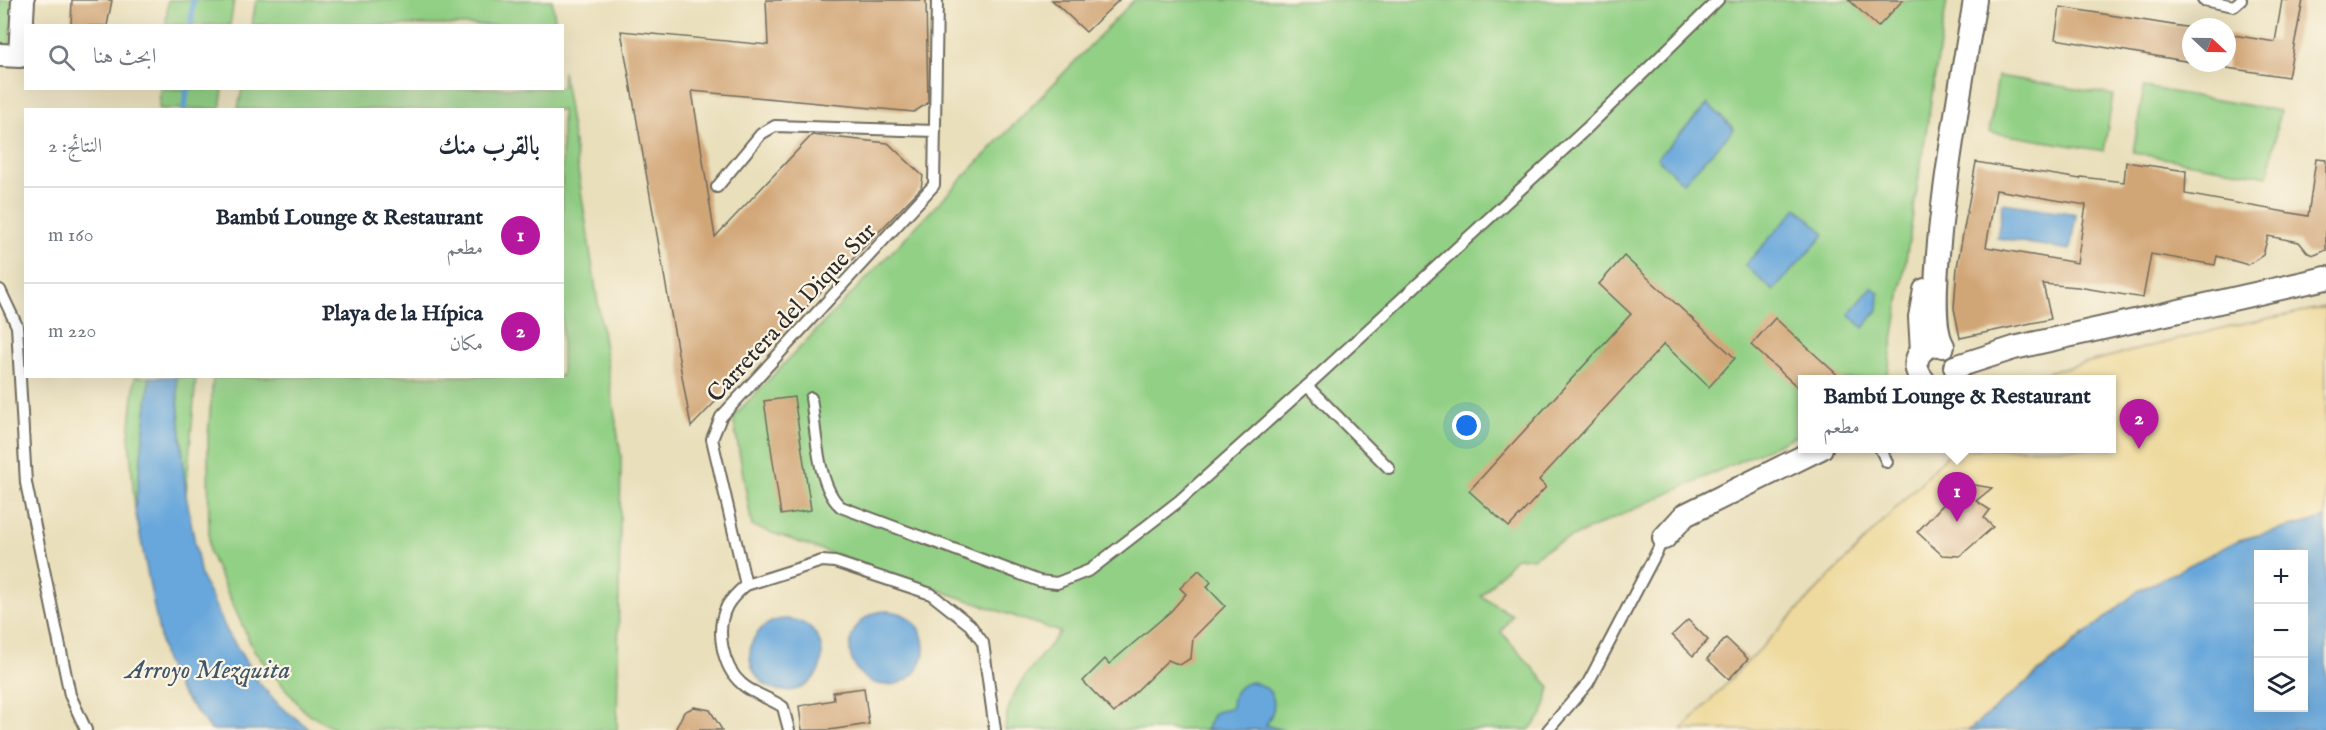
<!DOCTYPE html>
<html lang="ar">
<meta charset="utf-8">
<style>
:root{--surface:#fff;--page:#f2f2f3;--text:#1f2937;--muted:#747a83;--line:#e0e1e3;--accent:#b5179e}
body{margin:0;font-family:"IM FELL English",Amiri,serif;background:var(--page);color:var(--text);direction:rtl}
.controls{position:absolute;right:18px;bottom:18px;display:grid;overflow:hidden;border-radius:0px;box-shadow:0 6px 24px #0002}
.controls button{width:54px;height:54px;display:grid;place-items:center;padding:0;border:0;border-bottom:2px solid var(--line);background:var(--surface);color:var(--text);font:30px sans-serif}
.compass{position:absolute;left:2182px;top:18px;width:54px;height:54px;border-radius:50%;background:var(--surface);box-shadow:0 6px 24px #0002;rotate:112deg}
.you{position:absolute;left:1467px;top:426px;width:21px;height:21px;margin:-15px;border:4px solid #fff;border-radius:50%;background:#1a73e8;box-shadow:0 0 0 9px #1a73e833}
.badge{display:grid;place-items:center;width:39px;height:39px;border-radius:50%;background:var(--accent);color:#fff;font-size:20px;font-weight:700}
.pin{position:absolute;translate:-50% -50px;filter:drop-shadow(0 2px 3px #0008)}
.pin::after{content:'';position:absolute;top:32px;width:21px;height:18px;background:inherit;clip-path:polygon(0 0,100% 0,50% 100%)}
.popup{position:absolute;left:1798px;top:375px;width:318px;height:78px;box-sizing:border-box;display:grid;place-content:center;border-radius:0px;background:var(--surface);filter:drop-shadow(0 2px 4px #0005);font-size:20px;white-space:nowrap;color:var(--muted)}
.popup b{font-size:22px;color:var(--text)}
.popup::after{content:'';position:absolute;left:50%;top:100%;margin-left:-12px;border:12px solid transparent;border-top-color:var(--surface)}
.list{margin:0;padding:0;list-style:none}
h2{display:flex;justify-content:space-between;align-items:center;height:78px;margin:0;padding:0 24px;font-size:26px}
h2 small{font-size:20px;font-weight:400;color:var(--muted)}
.list li{display:grid;grid-template-columns:39px 1fr auto;gap:18px;align-items:center;box-sizing:border-box;height:96px;padding:0 24px;border-top:2px solid var(--line)}
.list b{display:block;font-size:22px;white-space:nowrap}
.list p{margin:0;font-size:20px;white-space:nowrap;color:var(--muted)}
.list em{font-size:20px;font-style:normal;color:var(--muted)}
.icon{flex:none;width:33px;height:33px;fill:none;stroke:currentColor;stroke-width:2;stroke-linecap:round;stroke-linejoin:round}
.map{position:relative;flex:none;width:2326px;height:730px;overflow:hidden;direction:ltr}
.search{position:absolute;background:var(--surface);box-shadow:0 6px 24px #0002;left:24px;top:24px;width:540px;height:66px;display:flex;align-items:center;gap:15px;box-sizing:border-box;padding:0 21px;border-radius:0px;color:var(--muted);font-size:22px}
.panel{position:absolute;background:var(--surface);box-shadow:0 6px 24px #0002;left:24px;top:108px;width:540px;height:270px;border-radius:0px;direction:rtl}
.map>svg:first-child{display:block}
</style>
<div class="map">
<svg width="2326" height="730" viewBox="0 0 2326 730">
<rect width="100%" height="100%" fill="#fcf5e5"/>
<filter id="ink" filterUnits="userSpaceOnUse"><feTurbulence type="fractalNoise" baseFrequency=".0167" numOctaves="2"/><feDisplacementMap in="SourceGraphic" scale="12" xChannelSelector="R" yChannelSelector="G"/><feConvolveMatrix kernelMatrix="1 2 1 2 8 2 1 2 1" color-interpolation-filters="sRGB"/></filter>
<filter id="wash" filterUnits="userSpaceOnUse"><feTurbulence type="fractalNoise" baseFrequency=".008" numOctaves="4" result="noise"/><feDisplacementMap in="SourceGraphic" scale="24" xChannelSelector="R" yChannelSelector="G"/><feGaussianBlur stdDeviation="1.35" result="paint"/><feColorMatrix in="noise" values="0 0 0 0 0 0 0 0 0 0 0 0 0 0 0 0 0 1.4 0 .05"/><feComposite in="paint" operator="in"/></filter>
<g filter="url(#wash)">
<rect width="100%" height="100%" fill="#e9dfbb"/>
<g fill="#92d085" stroke="#5e7e58" stroke-width="1.5">
<polygon points="0,0 13,0 10,48 0,47"/>
<polygon points="168,0 234,0 230,25 166,25"/>
<polygon points="256,0 552,0 556,25 252,25"/>
<path d="M1134,0H1947L1888,372L1883,379L1802,380V433L1548,548L1533,558L1516,557L1481,596L1512,615L1501,632L1550,687L1543,714L1529,730H1005C1006,689 1038,662 1060,632L752,526L733,417Z"/>
<polygon points="563,71 621,456 617,730 336,730 305,712 254,651 209,552 208,436 213,377 562,376 562,110 238,109 242,89 562,88"/>
<polygon points="1998,76 2113,95 2104,151 1989,132"/>
<polygon points="2144,87 2280,111 2268,176 2133,153"/>
<polygon points="160,89 223,89 220,109 159,109"/>
<polygon points="135,377 150,377 135,510 129,436"/>
<polygon points="176,377 196,377 186,495 177,385"/>
</g>
<polygon fill="#eeda9e" stroke="#8c8264" stroke-width="1.5" points="2326,307 2326,518 2239,540 2085,633 1969,730 1682,730 1953,449 2112,448 2112,380 2021,379 2235,325"/>
<g fill="#68a7db" stroke="#4a6983" stroke-width="1.5" fill-rule="evenodd">
<polygon points="1708,104 1734,129 1683,183 1657,158"/>
<polygon points="2003,203 2076,214 2070,250 1997,238"/>
<polygon points="1797,208 1825,234 1773,291 1745,265"/>
<polygon points="1872,287 1879,293 1878,310 1863,328 1849,314"/>
<polygon points="150,377 176,377 186,495 201,576 228,633 259,683 280,706 311,730 211,730 179,690 164,658 135,510"/>
<path d="M2326,518V730H1969L2138,591L2239,540ZM2304,554V708H2258V554Z"/>
<circle cx="887" cy="648" r="37"/>
<circle cx="786" cy="655" r="36"/>
<path d="M1251,682C1275,687 1280,704 1266,725L1282,730H1206L1214,713L1232,707C1233,692 1236,686 1251,682Z"/>
</g>
<g fill="none" stroke-linecap="round" stroke-linejoin="round">
<g stroke="#68a7db" stroke-width="6">
<polyline points="191,26 193,0"/>
<polyline points="184,110 187,88"/>
</g>
</g>
<g id="blocks">
<g fill="#d1a677" fill-rule="evenodd">
<polygon points="72,0 112,0 107,26 71,26"/>
<polygon points="766,0 926,0 928,103 914,112 692,91 715,237 812,135 888,143 923,176 921,188 691,427 621,31 768,45"/>
<polygon points="1052,0 1119,0 1086,32"/>
<polygon points="1849,0 1903,0 1878,27"/>
<polygon points="2282,0 2303,0 2288,77 2227,68 2227,34 2275,42"/>
<polygon points="2060,7 2191,28 2191,62 2055,39"/>
<path d="M2316,159L2326,160V250L2315,255L2308,253L2299,242L2268,236L2263,255L2248,265L2217,256L2215,265L2151,254L2143,298L2078,287L2043,284L2051,319L1960,338L1954,308L1957,267L1976,162L2080,179L2081,177L2124,182L2126,162L2186,171L2185,194L2308,216ZM1996,190L2086,205L2077,263L1986,247Z"/>
<polygon points="1624,256 1735,358 1709,387 1664,344 1539,480 1546,487 1509,527 1469,491 1631,314 1599,284"/>
<polygon points="1775,318 1843,380 1803,380 1803,392 1751,345"/>
<polygon points="794,397 811,510 781,515 764,401"/>
<polygon points="1969,484 1992,488 1976,501 1990,510 1984,518 1993,527 1960,556 1942,555 1917,532 1959,488 1964,489"/>
<polygon points="1199,570 1211,582 1207,587 1225,606 1193,638 1191,658 1180,665 1168,660 1114,713 1083,681 1105,659 1109,664 1170,612 1186,594 1180,588"/>
<polygon points="1688,620 1708,640 1693,656 1672,635"/>
<polygon points="1726,638 1748,659 1729,679 1707,659"/>
<polygon points="864,688 869,724 829,730 802,730 799,706 834,700 833,692"/>
<polygon points="694,707 710,710 722,730 675,730 684,712"/>
</g>
</g>
</g>
<g filter="url(#ink)">
<use href="#blocks" fill-opacity="0" stroke="#6e6a5d" stroke-width="1.5"/>
<g fill="none" stroke-linecap="round" stroke-linejoin="round">
<defs>
<g id="service">
<polyline points="2203,0 2234,6 2241,0"/>
<polyline points="717,187 761,134 775,126 935,131"/>
<polyline points="0,290 17,326 26,483 70,695 86,730"/>
<polyline points="1307,386 1389,468"/>
<path d="M811,398C816,429 817,487 841,507L1039,581L1057,583L1090,570L1179,501L1307,386L1586,129L1718,0"/>
<polyline points="1880,448 1887,462"/>
<polyline points="746,585 822,561 835,562 931,594 970,625 983,643 995,730"/>
<path d="M789,730L783,707C770,698 753,694 742,684C722,667 715,629 727,606C732,597 739,591 746,585L712,439L721,417L934,185L937,0"/>
<polyline points="1548,730 1588,683 1664,538"/>
</g>
<g id="minor">
<polyline points="0,55 20,56 23,0"/>
<path d="M1943,346C1918,306 1966,59 1975,0"/>
<polyline points="1922,351 1920,317 1925,290"/>
<polyline points="1955,367 2014,348 2326,278"/>
<path d="M1923,380C1911,366 1916,349 1934,345"/>
<polyline points="1664,538 1685,515 1821,448"/>
</g>
</defs>
<use href="#service" stroke="#6e6a5d" stroke-width="14"/>
<use href="#minor" stroke="#6e6a5d" stroke-width="26"/>
<use href="#service" stroke="#fff" stroke-width="10"/>
<use href="#minor" stroke="#fff" stroke-width="22"/>
</g>
</g>
<g text-anchor="middle" stroke-width="4.5" stroke-linejoin="round" paint-order="stroke">
<g font-size="24" fill="#2b2b2b" stroke="#fcf5e5">
<text transform="translate(791 312) rotate(-47)" y="8">Carretera del Dique Sur</text>
</g>
<g font-size="26" font-style="italic" fill="#405669" stroke="#fcf5e5">
<text x="208" y="678">Arroyo Mezquita</text>
</g>
</g>
</svg>
<div class="controls">
<button>+</button>
<button>−</button>
<button><svg class="icon" aria-label="layers" viewBox="0 0 24 24"><path d="M12 4l9 5-9 5-9-5zM3 14l9 5 9-5"/></svg></button>
</div>
<svg class="compass" viewBox="-18 -18 36 36"><path d="M0-13l5 13h-10z" fill="#e53935"/><path d="M0 13l5-13h-10z" fill="#747a83"/></svg>
<div class="you"></div>
<div class="pin badge" style="left:1957px;top:522px">1</div>
<div class="popup"><b>Bambú Lounge &amp; Restaurant</b>مطعم</div>
<div class="pin badge" style="left:2139px;top:449px">2</div>
<div class="search"><svg class="icon" aria-label="search" viewBox="0 0 24 24"><circle cx="10" cy="10" r="6"/><path d="M15 15l6 6"/></svg>ابحث هنا</div>
<section class="panel">
<h2>بالقرب منك<small>النتائج: 2</small></h2>
<ul class="list">
<li><span class="badge">1</span><div><b>Bambú Lounge &amp; Restaurant</b><p>مطعم</p></div><em>160 m</em></li>
<li><span class="badge">2</span><div><b>Playa de la Hípica</b><p>مكان</p></div><em>220 m</em></li>
</ul>
</section>
</div>
